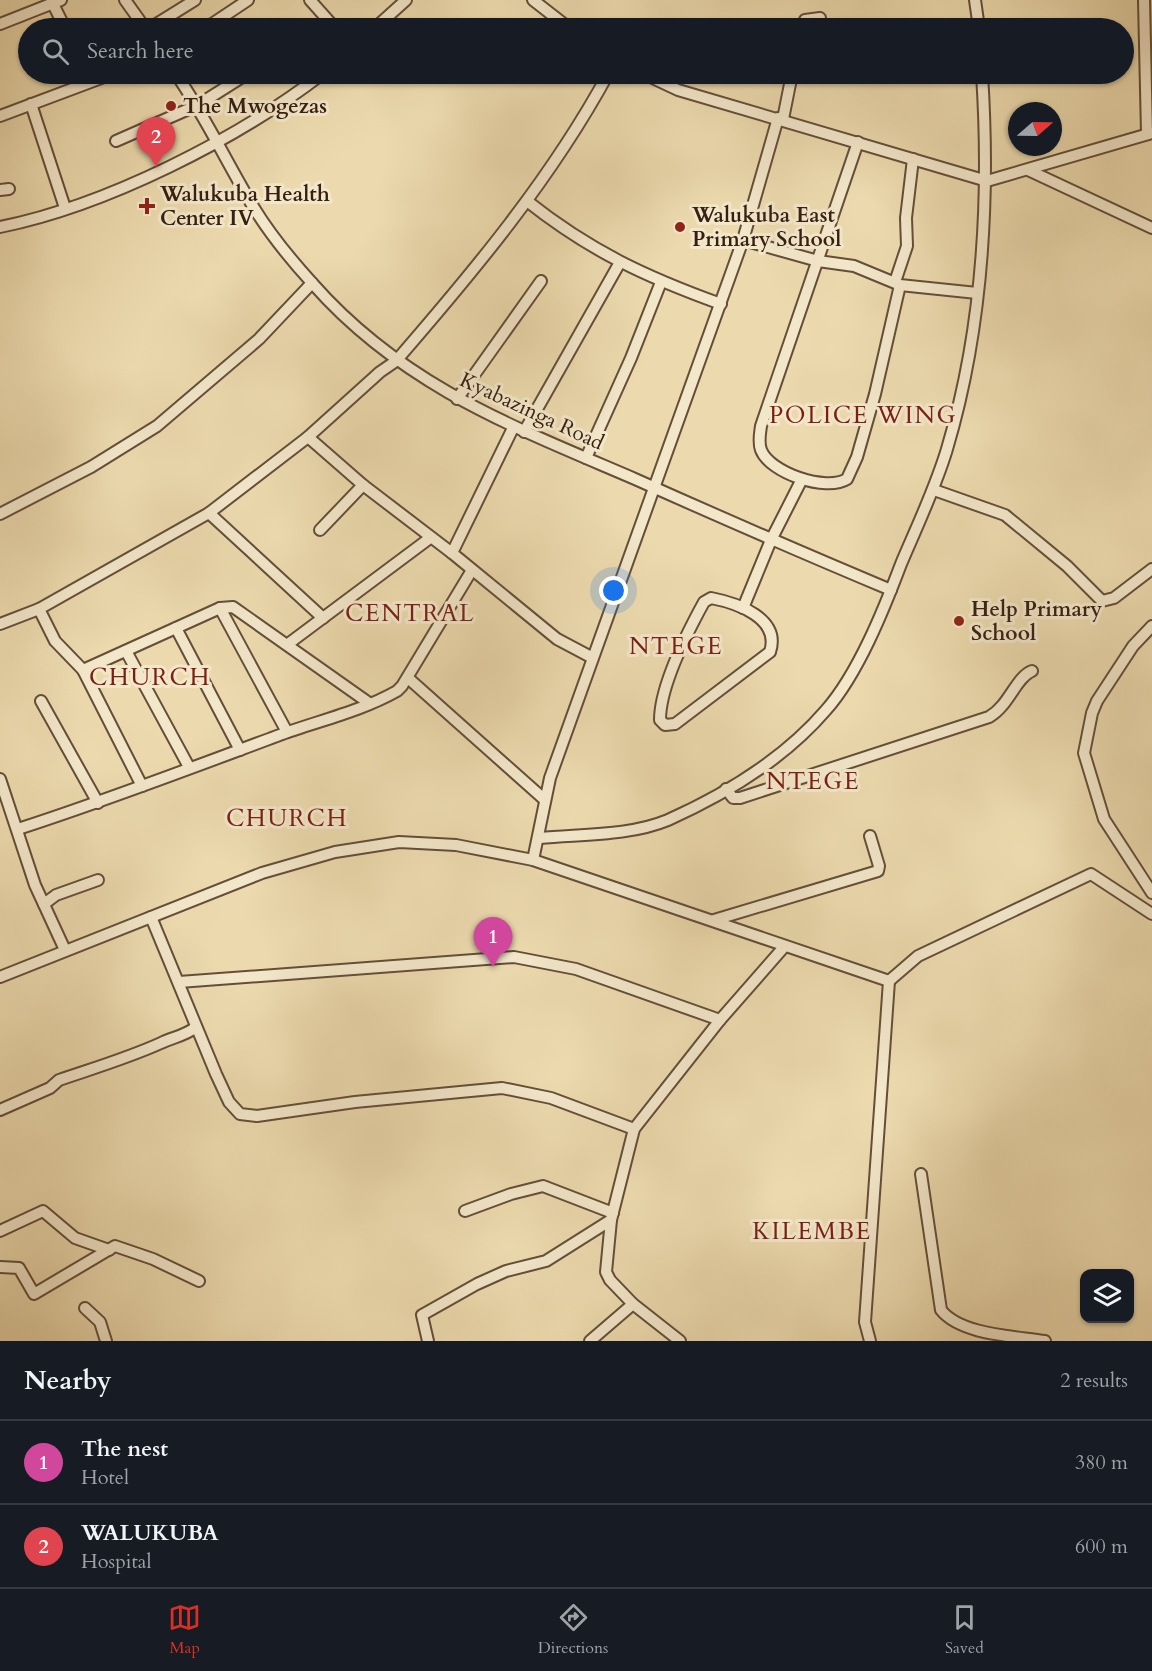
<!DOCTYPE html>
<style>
:root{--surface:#171b24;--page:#20242c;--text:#f1f3f6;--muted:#9ea1a6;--line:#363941;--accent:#d93025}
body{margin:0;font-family:Cardo,serif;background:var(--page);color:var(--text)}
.controls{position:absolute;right:18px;bottom:18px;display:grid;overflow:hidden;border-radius:12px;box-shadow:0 2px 4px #0004}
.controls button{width:54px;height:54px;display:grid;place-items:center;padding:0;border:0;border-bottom:2px solid var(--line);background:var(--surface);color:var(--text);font:30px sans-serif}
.compass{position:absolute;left:1008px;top:102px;width:54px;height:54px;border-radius:50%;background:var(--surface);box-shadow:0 2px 4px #0004;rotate:70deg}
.you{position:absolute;left:614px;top:591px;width:21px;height:21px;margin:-15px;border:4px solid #fff;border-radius:50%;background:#1a73e8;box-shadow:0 0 0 9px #1a73e833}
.badge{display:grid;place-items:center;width:39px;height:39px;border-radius:50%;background:var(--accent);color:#fff;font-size:20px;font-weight:700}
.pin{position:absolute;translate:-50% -50px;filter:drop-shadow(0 2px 3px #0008)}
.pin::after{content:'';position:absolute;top:32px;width:21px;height:18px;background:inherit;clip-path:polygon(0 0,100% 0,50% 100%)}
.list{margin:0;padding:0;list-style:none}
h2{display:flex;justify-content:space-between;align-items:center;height:78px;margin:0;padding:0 24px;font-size:26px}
h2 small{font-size:20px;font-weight:400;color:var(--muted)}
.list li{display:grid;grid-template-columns:39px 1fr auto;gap:18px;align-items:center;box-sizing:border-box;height:84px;padding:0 24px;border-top:2px solid var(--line)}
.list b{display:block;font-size:22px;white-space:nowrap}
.list p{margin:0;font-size:20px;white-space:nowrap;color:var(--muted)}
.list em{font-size:20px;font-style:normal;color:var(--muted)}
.icon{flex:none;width:33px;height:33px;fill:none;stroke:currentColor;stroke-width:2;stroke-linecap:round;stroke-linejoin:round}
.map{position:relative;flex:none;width:1152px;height:1341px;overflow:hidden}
.search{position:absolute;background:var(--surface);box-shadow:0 2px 4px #0004;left:18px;right:18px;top:18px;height:66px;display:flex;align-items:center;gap:15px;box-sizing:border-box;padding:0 21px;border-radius:33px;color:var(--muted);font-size:22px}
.sheet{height:246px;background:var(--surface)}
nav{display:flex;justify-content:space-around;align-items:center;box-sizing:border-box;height:84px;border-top:2px solid var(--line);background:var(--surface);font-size:16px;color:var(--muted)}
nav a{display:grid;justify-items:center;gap:3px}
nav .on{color:var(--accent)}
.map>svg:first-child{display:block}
</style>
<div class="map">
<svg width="1152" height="1341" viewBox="0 0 1152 1341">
<rect width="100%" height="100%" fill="#ecdaae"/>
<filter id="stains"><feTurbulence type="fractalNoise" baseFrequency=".00333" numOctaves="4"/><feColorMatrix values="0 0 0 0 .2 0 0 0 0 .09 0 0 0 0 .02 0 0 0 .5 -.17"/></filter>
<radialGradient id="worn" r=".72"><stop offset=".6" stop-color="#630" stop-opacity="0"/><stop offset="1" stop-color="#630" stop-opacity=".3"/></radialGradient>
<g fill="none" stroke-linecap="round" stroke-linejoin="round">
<defs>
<g id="minor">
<polyline points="125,0 145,28"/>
<polyline points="310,0 335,28"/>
<polyline points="533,0 569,28"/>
<polyline points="975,0 979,28"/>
<polyline points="1144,0 1147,134"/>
<polyline points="53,4 65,28"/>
<polyline points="0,24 61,0"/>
<polyline points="150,28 195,0"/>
<polyline points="206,28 248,0"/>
<polyline points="375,28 406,0"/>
<polyline points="801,28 805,20 820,18"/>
<path d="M176,74C205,116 227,163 254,208C270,234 292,261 313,284C403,386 514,427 635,479C720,517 805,554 891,590"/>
<polyline points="644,74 678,90 987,181 1152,133"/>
<polyline points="31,104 65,208"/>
<polyline points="0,116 112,74"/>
<polyline points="783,119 792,74"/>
<polyline points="116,141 198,105 247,74"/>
<path d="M858,142L761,426C760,434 758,442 761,450C770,473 826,492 847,479L857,457L875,394L900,285"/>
<polyline points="1028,170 1152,228"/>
<polyline points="0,190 9,189"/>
<path d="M527,201C590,251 646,277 721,304"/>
<path d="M0,227C105,206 238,139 322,74"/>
<polyline points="743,240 818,261 854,266 900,285 977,293"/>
<polyline points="895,282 907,246 906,218 913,159"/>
<polyline points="457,399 541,281"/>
<polyline points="513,428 452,553 557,639 591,657"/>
<polyline points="524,432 619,264"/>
<polyline points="308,437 363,485 452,553"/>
<polyline points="586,458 631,358 661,282"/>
<polyline points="934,490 1005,515 1067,566 1102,601 1114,598 1152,569"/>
<polyline points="209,513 323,618"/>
<polyline points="0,514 91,467 157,426 259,339 312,283"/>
<polyline points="320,530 363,485"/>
<path d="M711,598C737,603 781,618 770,652L675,724L665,725L660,720C660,685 687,633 704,602Z"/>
<polyline points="220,608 287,732"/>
<polyline points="743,608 771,540 802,479"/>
<polyline points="39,609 55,641 83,670 220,608 233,607 369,703"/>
<path d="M0,624L39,609L209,513L308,437L380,372L396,361C474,271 551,179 608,74"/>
<polyline points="1152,626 1133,646 1097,701 1092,713 1084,753 1104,819 1152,893"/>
<polyline points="176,628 240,750"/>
<polyline points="288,644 430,538"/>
<polyline points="126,651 189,767"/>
<polyline points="83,670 142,786"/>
<polyline points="408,678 545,800"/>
<polyline points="41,701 98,803"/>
<polyline points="0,779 35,885 65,950"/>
<path d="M726,789L733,798H740L989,717C1009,706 1016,677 1032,671"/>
<path d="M18,829C105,801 191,768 277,736C317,721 360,712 397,691L402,686L472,570"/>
<path d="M540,838C581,834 630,836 668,820C726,794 784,759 826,710C858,674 884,609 901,564C917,526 935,489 947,449C983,328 990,198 982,74"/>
<polyline points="533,860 550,778 743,240 778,118"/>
<polyline points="44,904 56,895 98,880"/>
<polyline points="151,917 216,1074 229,1102 240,1114 257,1116 355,1102 502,1088 551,1098 634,1129"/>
<polyline points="714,920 878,871 879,866 870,836"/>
<polyline points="0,977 262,873 335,852 399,842 456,845 533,860 889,981 865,1322 870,1341"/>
<polyline points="889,981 918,956 1091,874 1152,914"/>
<polyline points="179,982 514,957 576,969 720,1020"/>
<path d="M0,1110L50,1088L59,1080C94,1068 128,1058 161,1043C173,1037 185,1036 196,1027"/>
<path d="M921,1174L941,1310C961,1335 1014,1336 1045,1341"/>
<polyline points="465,1211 511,1194 543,1186 613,1213"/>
<polyline points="0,1231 43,1211 75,1238 109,1250"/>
<polyline points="0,1267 19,1268 34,1294 115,1246 153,1259 199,1281"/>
<polyline points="85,1308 100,1322 106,1341"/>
<polyline points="428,1341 422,1315 477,1284 506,1271 546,1261 611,1220"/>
<polyline points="590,1341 633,1304"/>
<polyline points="680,1341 633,1304 610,1280 606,1272 611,1220 634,1129 720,1020 784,947"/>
</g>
</defs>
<use href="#minor" stroke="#644e3a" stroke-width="14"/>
<use href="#minor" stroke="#f3e7ca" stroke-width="10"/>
</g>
<g fill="#8f2418" stroke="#f3e7ca" stroke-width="2">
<circle cx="171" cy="106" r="6"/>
<path d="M144 197h6v6h6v6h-6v6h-6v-6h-6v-6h6z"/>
<circle cx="680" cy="227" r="6"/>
<circle cx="959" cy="621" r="6"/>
</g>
<g text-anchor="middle" stroke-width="6" stroke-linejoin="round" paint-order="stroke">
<g font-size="21" font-weight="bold" fill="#362013" stroke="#f3e7ca" text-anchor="start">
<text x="183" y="113">The Mwogezas</text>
<text x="160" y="201">Walukuba Health<tspan x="160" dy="24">Center IV</tspan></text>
<text x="692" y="222">Walukuba East<tspan x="692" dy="24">Primary School</tspan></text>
<text x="971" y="616">Help Primary<tspan x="971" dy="24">School</tspan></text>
</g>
<g font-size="21" fill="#362013" stroke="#f3e7ca">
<text transform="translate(532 411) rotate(25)" y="7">Kyabazinga Road</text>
</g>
<g font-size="24" letter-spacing="1.5" fill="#7a1f14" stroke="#f3e7ca">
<text x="863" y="423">POLICE WING</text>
<text x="410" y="621">CENTRAL</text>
<text x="676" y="654">NTEGE</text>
<text x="150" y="685">CHURCH</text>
<text x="813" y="789">NTEGE</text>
<text x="287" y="826">CHURCH</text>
<text x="812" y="1239">KILEMBE</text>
</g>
</g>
<rect width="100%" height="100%" filter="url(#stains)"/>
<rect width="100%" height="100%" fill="url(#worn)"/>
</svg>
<div class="controls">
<button><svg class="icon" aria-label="layers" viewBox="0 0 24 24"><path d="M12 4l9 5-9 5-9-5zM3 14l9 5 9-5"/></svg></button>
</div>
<svg class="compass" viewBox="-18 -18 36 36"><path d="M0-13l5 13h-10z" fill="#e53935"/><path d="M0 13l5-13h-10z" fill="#9ea1a6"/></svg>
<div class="you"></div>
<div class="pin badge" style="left:493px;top:967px;background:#d1479c">1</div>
<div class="pin badge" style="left:156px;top:167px;background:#e0444e">2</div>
<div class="search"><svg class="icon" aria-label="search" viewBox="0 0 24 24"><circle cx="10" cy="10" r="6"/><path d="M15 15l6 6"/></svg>Search here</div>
</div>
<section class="sheet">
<h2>Nearby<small>2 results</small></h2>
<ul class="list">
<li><span class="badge" style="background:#d1479c">1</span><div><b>The nest</b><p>Hotel</p></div><em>380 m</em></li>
<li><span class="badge" style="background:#e0444e">2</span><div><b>WALUKUBA</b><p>Hospital</p></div><em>600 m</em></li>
</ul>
</section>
<nav>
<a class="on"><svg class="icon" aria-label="map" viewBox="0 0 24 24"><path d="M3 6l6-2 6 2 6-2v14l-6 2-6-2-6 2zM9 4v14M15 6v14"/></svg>Map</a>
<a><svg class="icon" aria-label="directions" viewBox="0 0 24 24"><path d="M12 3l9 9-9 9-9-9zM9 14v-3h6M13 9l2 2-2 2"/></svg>Directions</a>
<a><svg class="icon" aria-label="saved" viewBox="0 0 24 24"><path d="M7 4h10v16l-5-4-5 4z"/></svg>Saved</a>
</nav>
